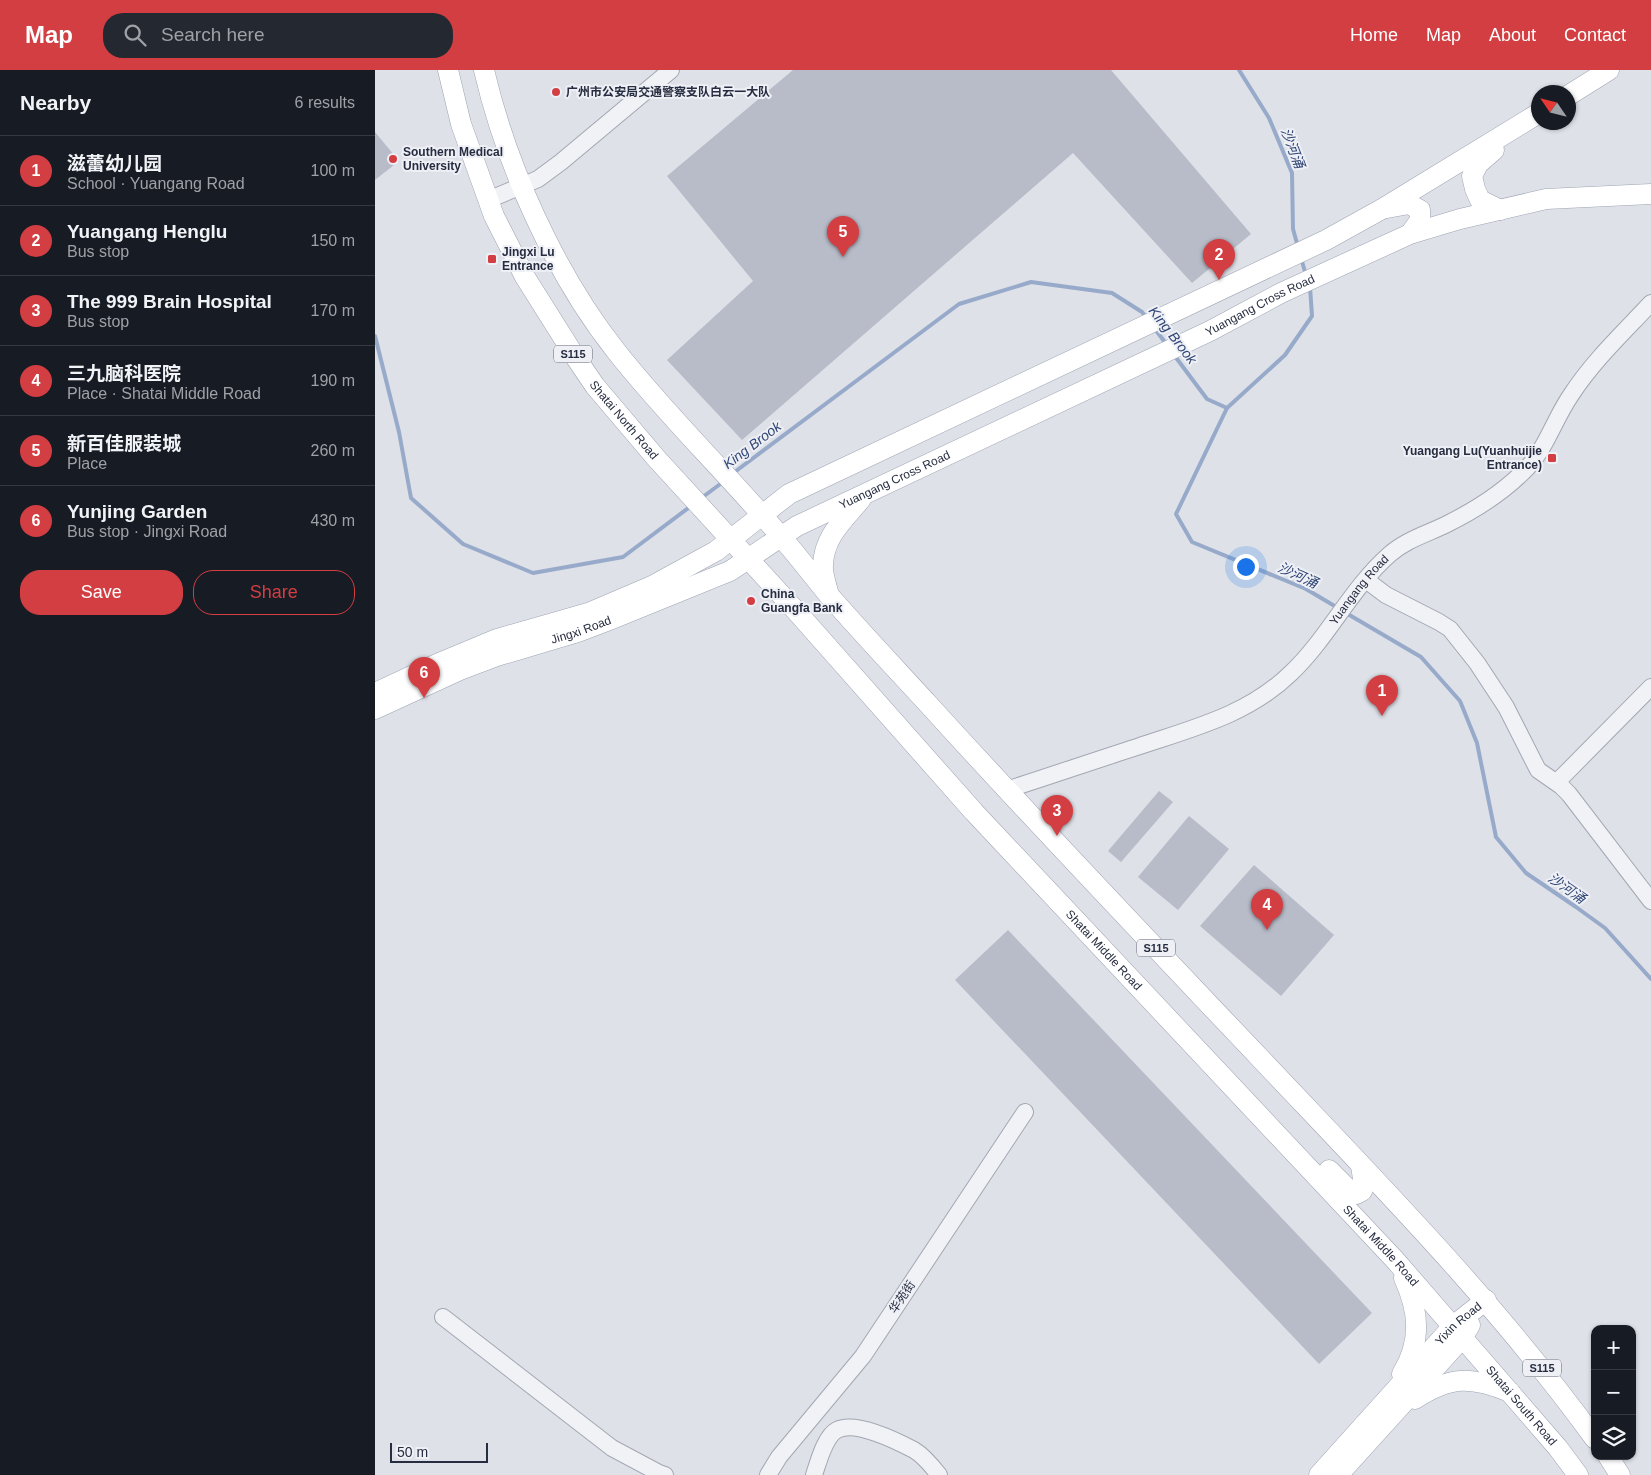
<!DOCTYPE html>
<meta charset="utf-8">
<style>
:root{--surface:#171b24;--page:#242831;--text:#f1f3f6;--muted:#9ea1a6;--line:#363941;--accent:#d23e42}
body{margin:0;font-family:Helvetica,"Noto Sans SC",sans-serif;background:var(--page);color:var(--text)}
.controls{position:absolute;right:15px;bottom:15px;display:grid;overflow:hidden;border-radius:10px;box-shadow:0 1px 4px #0004}
.controls button{width:45px;height:45px;display:grid;place-items:center;padding:0;border:0;border-bottom:1px solid var(--line);background:var(--surface);color:var(--text);font:25px sans-serif}
.compass{position:absolute;left:1156px;top:15px;width:45px;height:45px;border-radius:50%;background:var(--surface);box-shadow:0 1px 4px #0004;rotate:305deg}
.scale{position:absolute;left:15px;bottom:12px;width:98px;box-sizing:border-box;padding-left:5px;border:2px solid #272d40;border-top:0;font-size:14px;line-height:18px;white-space:nowrap;color:#272d40;-webkit-text-stroke:4px #eef0f6;paint-order:stroke}
.you{position:absolute;left:870px;top:496px;width:18px;height:18px;margin:-12px;border:4px solid #fff;border-radius:50%;background:#1a73e8;box-shadow:0 0 0 8px #1a73e833}
.badge{display:grid;place-items:center;width:32px;height:32px;border-radius:50%;background:var(--accent);color:#fff;font-size:16px;font-weight:700}
.pin{position:absolute;translate:-50% -41px;filter:drop-shadow(0 1px 2px #0008)}
.pin::after{content:'';position:absolute;top:26px;width:18px;height:15px;background:inherit;clip-path:polygon(0 0,100% 0,50% 100%)}
.list{margin:0;padding:0;list-style:none}
h2{display:flex;justify-content:space-between;align-items:center;height:65px;margin:0;padding:0 20px;font-size:21px}
h2 small{font-size:16px;font-weight:400;color:var(--muted)}
.list li{display:grid;grid-template-columns:32px 1fr auto;gap:15px;align-items:center;box-sizing:border-box;height:70px;padding:0 20px;border-top:1px solid var(--line)}
.list b{display:block;font-size:19px;white-space:nowrap}
.list p{margin:0;font-size:16px;white-space:nowrap;color:var(--muted)}
.list em{font-size:16px;font-style:normal;color:var(--muted)}
.actions{display:flex;gap:10px;padding:15px 20px}
.actions a{flex:1;padding:11px 0;border:1px solid var(--accent);border-radius:20px;text-align:center;font-size:18px;color:var(--accent)}
.actions .main{background:var(--accent);color:#fff}
.icon{flex:none;width:28px;height:28px;fill:none;stroke:currentColor;stroke-width:2;stroke-linecap:round;stroke-linejoin:round}
.map{position:relative;flex:none;width:1276px;height:1405px;overflow:hidden}
header{display:flex;align-items:center;gap:30px;box-sizing:border-box;height:70px;padding:0 25px;background:var(--accent);color:#fff}
header strong{font-size:24px}
nav{display:flex;gap:28px;margin-inline-start:auto;font-size:18px}
.search{width:350px;height:45px;background:var(--page);display:flex;align-items:center;gap:12px;box-sizing:border-box;padding:0 18px;border-radius:20px;color:var(--muted);font-size:19px}
main{display:flex}
aside{flex:1;background:var(--surface)}
.map>svg:first-child{display:block}
</style>
<header>
<strong>Map</strong>
<div class="search"><svg class="icon" aria-label="search" viewBox="0 0 24 24"><circle cx="10" cy="10" r="6"/><path d="M15 15l6 6"/></svg>Search here</div>
<nav><a>Home</a><a>Map</a><a>About</a><a>Contact</a></nav>
</header>
<main>
<aside>
<h2>Nearby<small>6 results</small></h2>
<ul class="list">
<li><span class="badge">1</span><div><b>滋蕾幼儿园</b><p>School · Yuangang Road</p></div><em>100 m</em></li>
<li><span class="badge">2</span><div><b>Yuangang Henglu</b><p>Bus stop</p></div><em>150 m</em></li>
<li><span class="badge">3</span><div><b>The 999 Brain Hospital</b><p>Bus stop</p></div><em>170 m</em></li>
<li><span class="badge">4</span><div><b>三九脑科医院</b><p>Place · Shatai Middle Road</p></div><em>190 m</em></li>
<li><span class="badge">5</span><div><b>新百佳服装城</b><p>Place</p></div><em>260 m</em></li>
<li><span class="badge">6</span><div><b>Yunjing Garden</b><p>Bus stop · Jingxi Road</p></div><em>430 m</em></li>
</ul>
<div class="actions"><a class="main">Save</a><a>Share</a></div>
</aside>
<div class="map">
<svg width="1276" height="1405" viewBox="0 0 1276 1405">
<rect width="100%" height="100%" fill="#dee1e8"/>
<g fill="none" stroke-linecap="round" stroke-linejoin="round">
<g stroke="#98aaca" stroke-width="4">
<polyline points="864,0 894,48 917,103 918,159 923,177"/>
<polyline points="926,188 931,205"/>
<polyline points="935,217 937,246 910,285 852,338 801,444 817,472 931,519 963,538"/>
<polyline points="780,259 792,275"/>
<polyline points="0,266 24,362 36,428 88,474 158,503 248,487 316,436"/>
<polyline points="799,285 832,329 852,338"/>
<polyline points="357,404 584,234 656,212 737,223 767,242 771,247"/>
<polyline points="325,429 348,412"/>
<polyline points="971,543 1046,587 1085,631 1102,673 1121,767 1151,803 1201,837 1230,858 1276,909"/>
</g>
</g>
<g fill="#b8bcc8">
<polygon points="418,0 736,0 876,164 817,213 698,83 367,370 292,290 378,211 292,106"/>
<polygon points="0,62 24,91 0,110"/>
<polygon points="784,721 798,732 746,792 733,781"/>
<polygon points="814,746 854,779 803,840 763,807"/>
<polygon points="879,795 959,865 906,926 825,856"/>
<polygon points="633,860 997,1243 944,1294 580,910"/>
</g>
<g fill="none" stroke-linecap="round" stroke-linejoin="round">
<defs>
<g id="minor">
<polyline points="113,130 163,109 186,92 296,0"/>
<polyline points="991,510 1011,525 1064,552 1075,559 1102,593 1131,637 1163,700 1186,716 1194,724 1276,831"/>
<polyline points="1182,712 1276,617"/>
<path id="s1" d="M631,720C675,706 718,691 762,677C818,658 873,645 916,603C953,568 976,518 1015,484C1032,469 1055,463 1074,453C1102,439 1132,419 1153,397C1172,376 1180,348 1196,325C1218,291 1248,263 1276,233"/>
<polyline points="68,1247 237,1378 284,1403 290,1405"/>
<polyline points="393,1405 404,1387 488,1286 650,1042"/>
<path d="M439,1405C443,1393 450,1366 462,1360C480,1350 522,1371 539,1380C549,1386 557,1396 564,1405"/>
</g>
<g id="major">
<path id="s2" d="M73,0L86,54L119,146L150,207L201,288L220,316L281,388L422,542L599,742L1020,1190L1183,1378L1203,1405"/>
<path d="M109,0C131,95 180,204 241,281C292,346 353,404 407,468C423,486 437,505 452,523C485,561 520,598 554,635C662,754 773,870 884,987C1000,1110 1120,1231 1220,1369"/>
<polyline points="1194,25 1234,0"/>
<polyline points="1119,80 1103,94 1097,106 1100,119 1105,130 1125,140"/>
<polyline points="1012,138 1034,134 1045,140 1045,150 1035,164"/>
<path d="M453,522C451,513 447,503 448,495C449,466 469,450 486,429"/>
<polyline points="0,623 62,594 122,569 216,542 277,516 341,481 414,424 951,170 1007,139 1164,43"/>
<path id="s3" d="M0,639L85,600L122,586L203,562L237,549L355,501L422,456L835,261L906,223L1035,164L1085,149L1171,129L1276,124"/>
<polyline points="954,1100 974,1120 981,1124 987,1121 989,1116 986,1095"/>
<path d="M1027,1304C1047,1271 1044,1241 1029,1208"/>
<path d="M1040,1329C1075,1306 1096,1306 1135,1322"/>
<polyline points="1233,1386 1245,1405"/>
<path id="s4" d="M944,1405L1078,1256L1111,1230"/>
<polyline points="963,1405 1088,1267 1095,1255"/>
</g>
</defs>
<use href="#minor" stroke="#a3a7b2" stroke-width="18"/>
<use href="#major" stroke="#9da4b4" stroke-width="21"/>
<use href="#minor" stroke="#f1f2f6" stroke-width="16"/>
<use href="#major" stroke="#fff" stroke-width="20"/>
</g>
<g fill="#d23e42" stroke="#eef0f6" stroke-width="2">
<circle cx="181" cy="22" r="5"/>
<circle cx="18" cy="89" r="5"/>
<rect x="112" y="184" width="10" height="10" rx="2.5"/>
<rect x="1172" y="383" width="10" height="10" rx="2.5"/>
<circle cx="376" cy="531" r="5"/>
</g>
<g text-anchor="middle" stroke-width="4" stroke-linejoin="round" paint-order="stroke">
<g fill="#eef0f6" stroke="#636877" stroke-width="1">
<rect x="179" y="275.5" width="38" height="17" rx="4"/>
<rect x="762" y="869.5" width="38" height="17" rx="4"/>
<rect x="1148" y="1289.5" width="38" height="17" rx="4"/>
</g>
<g font-size="11" font-weight="bold" fill="#272d40">
<text x="198" y="288">S115</text>
<text x="781" y="882">S115</text>
<text x="1167" y="1302">S115</text>
</g>
<g font-size="12" font-weight="bold" fill="#272d40" stroke="#eef0f6" text-anchor="start">
<text x="191" y="26">广州市公安局交通警察支队白云一大队</text>
<text x="28" y="86">Southern Medical<tspan x="28" dy="14">University</tspan></text>
<text x="127" y="186">Jingxi Lu<tspan x="127" dy="14">Entrance</tspan></text>
<text x="1167" y="385" text-anchor="end">Yuangang Lu(Yuanhuijie<tspan x="1167" dy="14">Entrance)</tspan></text>
<text x="386" y="528">China<tspan x="386" dy="14">Guangfa Bank</tspan></text>
</g>
<g font-size="12" fill="#272d40" stroke="#eef0f6">
<text dy="4" stroke="none"><textPath href="#s3" startOffset="975">Yuangang Cross Road</textPath></text>
<text dy="4" stroke="none"><textPath href="#s2" startOffset="396">Shatai North Road</textPath></text>
<text dy="4" stroke="none"><textPath href="#s3" startOffset="570">Yuangang Cross Road</textPath></text>
<text dy="4" stroke="none"><textPath href="#s1" startOffset="418">Yuangang Road</textPath></text>
<text dy="4" stroke="none"><textPath href="#s3" startOffset="221">Jingxi Road</textPath></text>
<text dy="4" stroke="none"><textPath href="#s2" startOffset="1111">Shatai Middle Road</textPath></text>
<text dy="4" stroke="none"><textPath href="#s2" startOffset="1516">Shatai Middle Road</textPath></text>
<text transform="translate(527 1227) rotate(-56)" y="4">华苑街</text>
<text dy="4" stroke="none"><textPath href="#s4" startOffset="206">Yixin Road</textPath></text>
<text dy="4" stroke="none"><textPath href="#s2" startOffset="1729">Shatai South Road</textPath></text>
</g>
<g font-size="14" font-style="italic" fill="#304675" stroke="#eef0f6">
<text transform="translate(918 78) rotate(69)" y="5">沙河涌</text>
<text transform="translate(798 265) rotate(52)" y="5">King Brook</text>
<text transform="translate(377 375) rotate(-37)" y="5">King Brook</text>
<text transform="translate(923 505) rotate(25)" y="5">沙河涌</text>
<text transform="translate(1192 818) rotate(35)" y="5">沙河涌</text>
</g>
</g>
</svg>
<div class="controls">
<button>+</button>
<button>−</button>
<button><svg class="icon" aria-label="layers" viewBox="0 0 24 24"><path d="M12 4l9 5-9 5-9-5zM3 14l9 5 9-5"/></svg></button>
</div>
<svg class="compass" viewBox="-18 -18 36 36"><path d="M0-13l5 13h-10z" fill="#e53935"/><path d="M0 13l5-13h-10z" fill="#9ea1a6"/></svg>
<div class="scale">50 m</div>
<div class="you"></div>
<div class="pin badge" style="left:1007px;top:646px">1</div>
<div class="pin badge" style="left:844px;top:210px">2</div>
<div class="pin badge" style="left:682px;top:766px">3</div>
<div class="pin badge" style="left:892px;top:860px">4</div>
<div class="pin badge" style="left:468px;top:187px">5</div>
<div class="pin badge" style="left:49px;top:628px">6</div>
</div>
</main>
